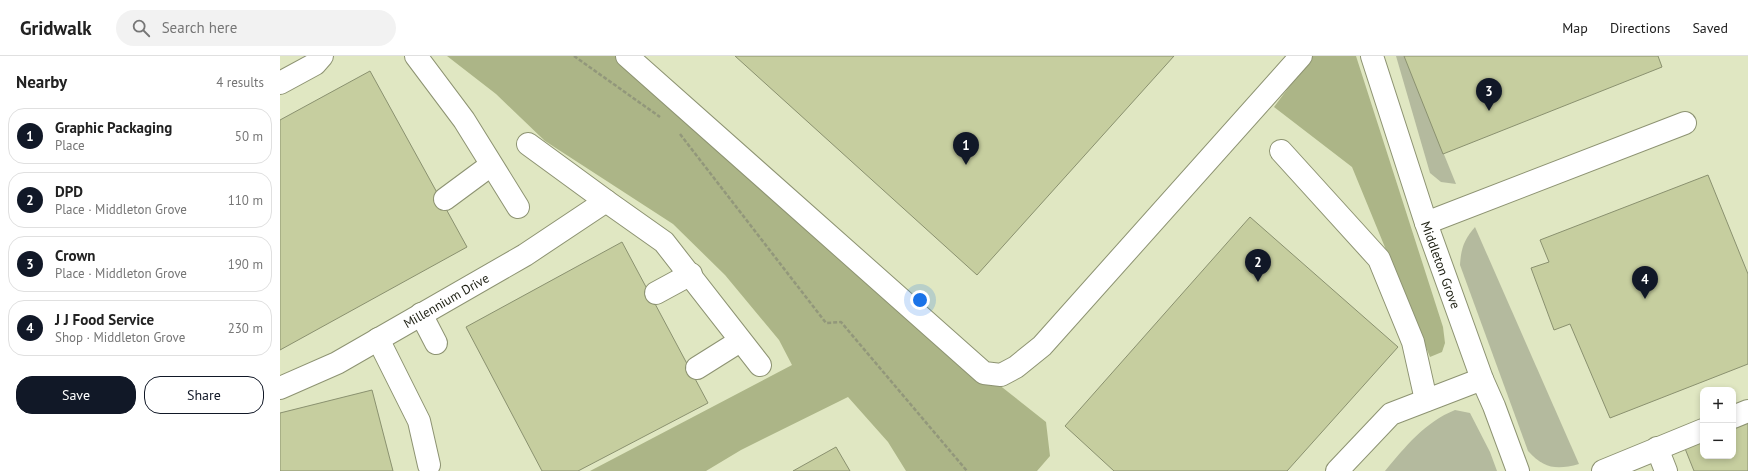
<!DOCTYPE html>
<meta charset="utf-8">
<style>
:root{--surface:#fff;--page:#f2f2f2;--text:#222;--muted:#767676;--line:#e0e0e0;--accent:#111827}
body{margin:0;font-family:"PT Sans",sans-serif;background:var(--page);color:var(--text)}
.controls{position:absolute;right:12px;bottom:12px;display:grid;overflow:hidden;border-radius:8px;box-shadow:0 2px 6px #0003}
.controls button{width:36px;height:36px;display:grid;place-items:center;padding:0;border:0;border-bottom:1px solid var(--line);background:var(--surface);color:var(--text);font:20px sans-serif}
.you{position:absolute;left:640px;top:244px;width:14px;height:14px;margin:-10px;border:3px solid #fff;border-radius:50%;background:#1a73e8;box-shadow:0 0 0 6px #1a73e833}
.badge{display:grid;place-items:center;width:26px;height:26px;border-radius:50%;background:var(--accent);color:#fff;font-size:13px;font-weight:700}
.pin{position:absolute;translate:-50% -33px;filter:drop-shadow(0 1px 2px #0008)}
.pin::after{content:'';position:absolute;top:21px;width:14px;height:12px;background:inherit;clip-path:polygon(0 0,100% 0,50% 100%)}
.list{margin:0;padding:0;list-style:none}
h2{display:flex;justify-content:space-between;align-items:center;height:52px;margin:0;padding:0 16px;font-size:17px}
h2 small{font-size:13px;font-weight:400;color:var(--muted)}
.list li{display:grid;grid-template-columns:26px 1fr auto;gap:12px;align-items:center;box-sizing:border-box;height:56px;margin:0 8px 8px;padding:0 8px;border:1px solid var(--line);border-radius:16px}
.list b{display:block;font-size:15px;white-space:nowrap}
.list p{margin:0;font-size:13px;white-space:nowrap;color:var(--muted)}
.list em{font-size:13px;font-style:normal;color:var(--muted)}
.actions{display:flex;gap:8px;padding:12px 16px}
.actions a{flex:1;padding:9px 0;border:1px solid var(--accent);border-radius:16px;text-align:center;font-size:14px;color:var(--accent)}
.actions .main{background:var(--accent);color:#fff}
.icon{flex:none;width:22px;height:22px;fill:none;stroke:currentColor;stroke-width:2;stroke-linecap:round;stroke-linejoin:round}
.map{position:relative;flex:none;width:1468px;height:415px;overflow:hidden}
header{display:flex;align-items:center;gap:24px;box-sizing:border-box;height:56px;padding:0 20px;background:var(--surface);border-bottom:1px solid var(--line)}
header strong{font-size:19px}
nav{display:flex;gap:22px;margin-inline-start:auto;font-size:14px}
.search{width:280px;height:36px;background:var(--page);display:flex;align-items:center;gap:10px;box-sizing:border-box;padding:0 14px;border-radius:22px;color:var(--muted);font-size:15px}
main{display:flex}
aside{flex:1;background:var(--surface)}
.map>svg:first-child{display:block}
</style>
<header>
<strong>Gridwalk</strong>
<div class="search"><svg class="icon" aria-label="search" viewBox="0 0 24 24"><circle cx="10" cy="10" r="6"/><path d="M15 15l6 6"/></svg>Search here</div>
<nav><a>Map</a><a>Directions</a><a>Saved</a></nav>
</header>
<main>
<aside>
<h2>Nearby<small>4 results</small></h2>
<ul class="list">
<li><span class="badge">1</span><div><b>Graphic Packaging</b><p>Place</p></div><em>50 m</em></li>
<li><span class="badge">2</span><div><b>DPD</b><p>Place · Middleton Grove</p></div><em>110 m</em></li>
<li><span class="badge">3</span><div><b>Crown</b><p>Place · Middleton Grove</p></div><em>190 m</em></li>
<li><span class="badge">4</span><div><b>J J Food Service</b><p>Shop · Middleton Grove</p></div><em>230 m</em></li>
</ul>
<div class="actions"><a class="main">Save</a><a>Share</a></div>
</aside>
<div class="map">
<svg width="1468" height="415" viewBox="0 0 1468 415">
<rect width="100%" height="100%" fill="#e0e7c2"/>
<g fill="#b4ba9e">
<polygon points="1116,0 1124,0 1176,128 1161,126 1150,117"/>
<path d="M1195,171L1299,408C1277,414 1264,413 1248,395L1180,209C1181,192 1184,184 1195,171Z"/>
<path d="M1175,354L1190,357L1210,396L1217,415H1105C1125,391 1145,366 1175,354Z"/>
</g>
<g fill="#acb587">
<polygon points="167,0 347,0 704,317 766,366 770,400 757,415 626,415 608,386 568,341 461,394 426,415 310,415 512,309 499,284 445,219 393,168 265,85 216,38"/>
<polygon points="1032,0 1076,0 1163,271 1165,287 1162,296 1150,301 1072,111 994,51"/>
</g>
<g fill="#c6ce9f" stroke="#8a916f">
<polygon points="455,0 894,0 697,219"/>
<polygon points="1124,0 1378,0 1382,11 1163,98"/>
<polygon points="90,15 187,191 0,294 0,64"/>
<polygon points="1428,119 1468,218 1468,308 1330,362 1290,268 1274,274 1251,212 1269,206 1260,184"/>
<polygon points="970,161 1118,291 1007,415 834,415 785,370"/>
<polygon points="342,186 428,347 298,415 262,415 186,271"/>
<polygon points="92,334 113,415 0,415 0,357"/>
<polygon points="1468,365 1468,415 1414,415 1404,390 1423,383 1423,400 1453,400 1453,371"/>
<polygon points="556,391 570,415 513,415"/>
</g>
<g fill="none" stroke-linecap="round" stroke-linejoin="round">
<defs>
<g id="minor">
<polyline points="136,0 184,64 238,151"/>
<polyline points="347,0 704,317 721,319 736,311 762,290 1021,0"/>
<path id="s1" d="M1092,0L1146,167L1202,323L1214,350L1238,415"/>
<polyline points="0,27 35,8 42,0"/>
<polyline points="1001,95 1099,203 1133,286 1146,344"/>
<polyline points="165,143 211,109"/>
<polyline points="326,145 384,186 480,309"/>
<polyline points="1146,167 1405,67"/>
<polyline points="376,237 411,218"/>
<polyline points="141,258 156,287"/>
<polyline points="98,283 139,365 149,409"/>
<polyline points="417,312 460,285"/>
<path id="s2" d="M0,332L57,307L245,199L326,145L248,88"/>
<polyline points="1453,361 1468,355"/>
<polyline points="1377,392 1386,415"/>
<polyline points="1057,415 1111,358 1202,323"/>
<polyline points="1323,415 1423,374"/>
</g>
</defs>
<use href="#minor" stroke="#8d9372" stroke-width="24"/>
<g stroke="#92977b" stroke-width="2.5" stroke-dasharray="4 2" stroke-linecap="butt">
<polyline points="294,0 380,61"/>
<polyline points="400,78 546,267 561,266 687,415"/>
</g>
<use href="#minor" stroke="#fff" stroke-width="22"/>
</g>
<g text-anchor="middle" stroke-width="3" stroke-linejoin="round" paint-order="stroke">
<g font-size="13" fill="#1b1d10" stroke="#edf4cf">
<text dy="5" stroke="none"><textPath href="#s1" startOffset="220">Middleton Grove</textPath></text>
<text dy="5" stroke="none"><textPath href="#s2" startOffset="188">Millennium Drive</textPath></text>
</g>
</g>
</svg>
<div class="controls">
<button>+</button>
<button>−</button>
</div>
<div class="you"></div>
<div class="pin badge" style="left:686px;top:109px">1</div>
<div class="pin badge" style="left:978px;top:226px">2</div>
<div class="pin badge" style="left:1209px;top:55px">3</div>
<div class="pin badge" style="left:1365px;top:243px">4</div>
</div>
</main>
